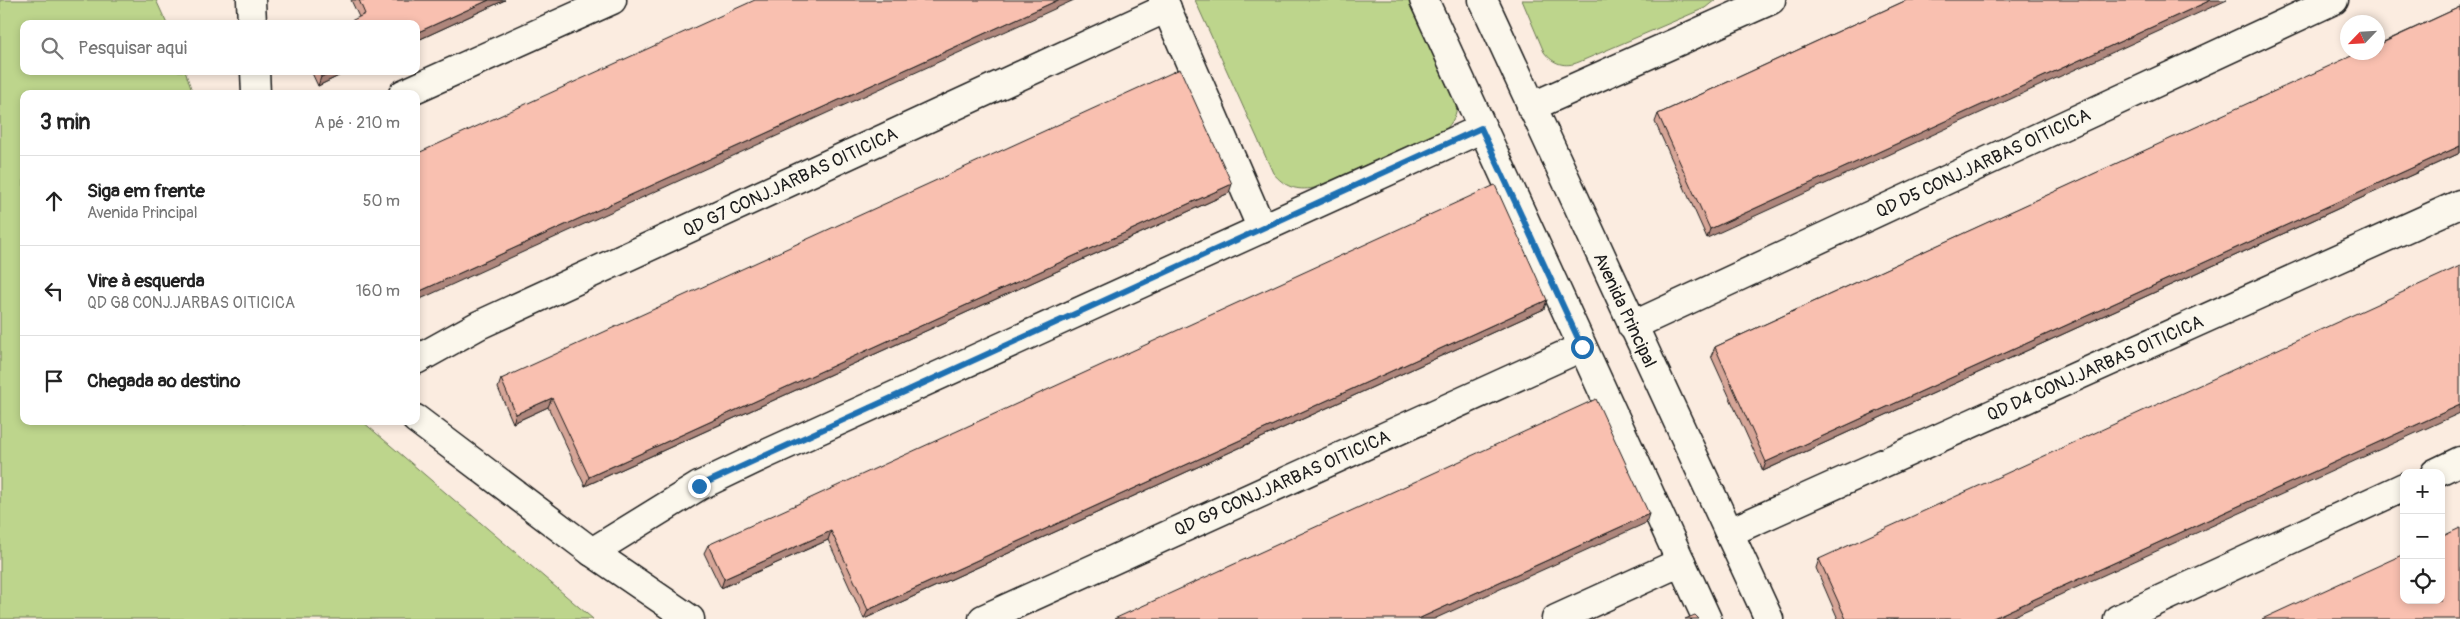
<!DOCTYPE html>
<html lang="pt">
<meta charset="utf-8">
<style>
:root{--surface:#fff;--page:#f6f6f6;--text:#222;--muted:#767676;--line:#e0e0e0}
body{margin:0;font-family:Pangolin,sans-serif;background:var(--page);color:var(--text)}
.controls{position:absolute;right:15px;bottom:15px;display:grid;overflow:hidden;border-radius:10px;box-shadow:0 2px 8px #0003}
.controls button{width:45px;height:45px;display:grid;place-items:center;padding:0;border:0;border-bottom:1px solid var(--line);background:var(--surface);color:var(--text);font:25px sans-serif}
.compass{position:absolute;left:2340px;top:15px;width:45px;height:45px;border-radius:50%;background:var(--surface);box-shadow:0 2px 8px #0003;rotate:245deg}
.stop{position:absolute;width:15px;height:15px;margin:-11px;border:4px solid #1f6fb2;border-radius:50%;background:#fff}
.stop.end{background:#1f6fb2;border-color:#fff;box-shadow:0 1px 5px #0008}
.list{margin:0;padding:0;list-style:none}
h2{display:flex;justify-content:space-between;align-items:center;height:65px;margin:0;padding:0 20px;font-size:21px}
h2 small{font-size:16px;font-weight:400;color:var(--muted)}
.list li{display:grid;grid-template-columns:32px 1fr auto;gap:15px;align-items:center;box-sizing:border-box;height:90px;padding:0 20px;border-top:1px solid var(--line)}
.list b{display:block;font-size:19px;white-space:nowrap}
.list p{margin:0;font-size:16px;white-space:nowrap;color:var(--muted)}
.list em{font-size:16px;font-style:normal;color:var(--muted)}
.icon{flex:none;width:28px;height:28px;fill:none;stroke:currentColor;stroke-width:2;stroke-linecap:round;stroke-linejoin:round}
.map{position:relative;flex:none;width:2460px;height:619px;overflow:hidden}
.search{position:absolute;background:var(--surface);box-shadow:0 2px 8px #0003;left:20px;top:20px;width:400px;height:55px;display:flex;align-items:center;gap:12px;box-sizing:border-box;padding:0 18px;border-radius:10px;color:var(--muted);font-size:19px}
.panel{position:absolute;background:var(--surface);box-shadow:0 2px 8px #0003;left:20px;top:90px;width:400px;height:335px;border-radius:10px}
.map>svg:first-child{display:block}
</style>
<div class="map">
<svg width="2460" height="619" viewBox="0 0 2460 619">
<rect width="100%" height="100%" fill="#fbece0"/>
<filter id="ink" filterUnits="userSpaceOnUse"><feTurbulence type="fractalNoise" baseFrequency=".02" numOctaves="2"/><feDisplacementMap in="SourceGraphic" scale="10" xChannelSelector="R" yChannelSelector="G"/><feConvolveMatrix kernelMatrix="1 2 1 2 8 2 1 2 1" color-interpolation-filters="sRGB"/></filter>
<g filter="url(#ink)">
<g fill="#bdd58c" stroke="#6c7854">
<polygon points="0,0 156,0 167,24 24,24 24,71 185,71 193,94 24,94 24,421 362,421 593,619 0,619"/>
<path d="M1195,0H1411L1456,99C1458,111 1455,119 1447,128L1314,188C1296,191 1285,187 1273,173Z"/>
<path d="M1522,0H1715L1705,8L1579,62C1565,68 1553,64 1544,52Z"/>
</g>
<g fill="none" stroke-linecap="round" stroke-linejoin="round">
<defs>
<g id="minor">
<polyline points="251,0 252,24"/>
<polyline points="1163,0 1262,229"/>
<polyline points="1424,0 1707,619"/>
<polyline points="1483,0 1769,619"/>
<polyline points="255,71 256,94"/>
<polyline points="403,94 612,0"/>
<polyline points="1531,107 1771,0"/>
<polyline points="1632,326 2334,0"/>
<polyline points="416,360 479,325 1167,8"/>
<polyline points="416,419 592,552 690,619"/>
<polyline points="2435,473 2460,461"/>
<polyline points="1730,532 2460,204"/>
<polyline points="592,552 699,486 766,454 1481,129"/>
<polyline points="983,619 1582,347"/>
<polyline points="1556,619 1681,562"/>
<polyline points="2118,619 2404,487"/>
</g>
</defs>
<use href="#minor" stroke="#1c1c1c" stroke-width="31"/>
<use href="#minor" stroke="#fbf7ec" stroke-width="28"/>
</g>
<g fill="#d6a597" stroke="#1c1c1c">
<polygon points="351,0 505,0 416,41 359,17"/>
<polygon points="1907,0 1707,238 1655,122 1658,114"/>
<polygon points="2460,7 2460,153 1763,471 1711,356 1715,347"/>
<polygon points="311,71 349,71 318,86"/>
<polygon points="1229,193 585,486 548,407 513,423 498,388 501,379"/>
<polygon points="1544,309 864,619 828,540 721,588 704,553 708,545"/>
<polygon points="1819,559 2007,619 1838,619 1816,568"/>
</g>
<g fill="#ae867b" stroke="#1c1c1c">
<polygon points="489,0 505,0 416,41 416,33"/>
<polygon points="1058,0 1074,0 416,301 416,293"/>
<polygon points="2211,0 2227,0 1707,238 1710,229"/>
<polygon points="334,71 349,71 318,86 321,77"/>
<polygon points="2460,146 2460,153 1763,471 1766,462"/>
<polygon points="1232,184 1229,193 585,486 589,477"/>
<polygon points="1547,300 1544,309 864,619 868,610"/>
<polygon points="552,398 548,407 513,423 516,414"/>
<polygon points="2460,405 2460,413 2007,619 1991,619"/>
<polygon points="1649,514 1646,523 1434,619 1418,619"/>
<polygon points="831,531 828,540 721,588 724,579"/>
</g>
<g fill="#f9c0b0" stroke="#1c1c1c">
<polygon points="359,0 489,0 416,33 416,24 345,24 365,14"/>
<polygon points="755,0 1058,0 416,293 416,154"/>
<polygon points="1907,0 2211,0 1710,229 1658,114"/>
<polygon points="2460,7 2460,146 1766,462 1715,347 2360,52 2378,52 2378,45"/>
<polygon points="1180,69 1232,184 589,477 552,398 516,414 501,379"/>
<polygon points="319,71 334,71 321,77"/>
<polygon points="1495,185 1547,300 868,610 831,531 724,579 708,545"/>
<polygon points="2460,266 2460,405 1991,619 1846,619 1819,559"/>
<polygon points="1596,399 1649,514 1418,619 1114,619"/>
<polygon points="2460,528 2460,619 2262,619 2404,554 2404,600 2441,600 2441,537"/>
<polygon points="1695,615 1699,619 1685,619"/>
</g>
</g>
<g fill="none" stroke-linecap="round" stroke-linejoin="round" filter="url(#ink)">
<polyline stroke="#1f6fb2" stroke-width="6" points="699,486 1481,128 1582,347"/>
</g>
<g text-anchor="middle" stroke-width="5" stroke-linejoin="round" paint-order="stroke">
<g font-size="18" fill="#1c1c1c" stroke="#fbf7ec">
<text transform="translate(1983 163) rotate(-25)" y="6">QD D5 CONJ.JARBAS OITICICA</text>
<text transform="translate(790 182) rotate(-25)" y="6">QD G7 CONJ.JARBAS OITICICA</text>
<text transform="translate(1625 310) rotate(65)" y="6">Avenida Principal</text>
<text transform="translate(2095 368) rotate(-24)" y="6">QD D4 CONJ.JARBAS OITICICA</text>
<text transform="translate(1282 483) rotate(-24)" y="6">QD G9 CONJ.JARBAS OITICICA</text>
</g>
</g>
</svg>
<div class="controls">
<button>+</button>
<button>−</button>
<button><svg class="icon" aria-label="locate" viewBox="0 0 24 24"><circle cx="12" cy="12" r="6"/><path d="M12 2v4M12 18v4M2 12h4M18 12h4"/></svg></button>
</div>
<svg class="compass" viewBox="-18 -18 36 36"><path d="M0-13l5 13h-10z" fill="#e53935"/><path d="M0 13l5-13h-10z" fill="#767676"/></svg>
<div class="stop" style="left:1582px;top:347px"></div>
<div class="stop end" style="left:699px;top:486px"></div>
<div class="search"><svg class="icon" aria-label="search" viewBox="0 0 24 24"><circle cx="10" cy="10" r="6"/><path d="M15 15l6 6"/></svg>Pesquisar aqui</div>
<section class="panel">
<h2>3 min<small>A pé · 210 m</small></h2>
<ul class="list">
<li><svg class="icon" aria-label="ahead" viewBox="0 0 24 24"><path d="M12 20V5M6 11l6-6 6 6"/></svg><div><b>Siga em frente</b><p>Avenida Principal</p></div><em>50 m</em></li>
<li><svg class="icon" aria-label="left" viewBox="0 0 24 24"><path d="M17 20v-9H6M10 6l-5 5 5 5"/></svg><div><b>Vire à esquerda</b><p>QD G8 CONJ.JARBAS OITICICA</p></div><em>160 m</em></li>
<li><svg class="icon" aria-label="arrive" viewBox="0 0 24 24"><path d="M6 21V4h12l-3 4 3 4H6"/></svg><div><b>Chegada ao destino</b></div></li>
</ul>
</section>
</div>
